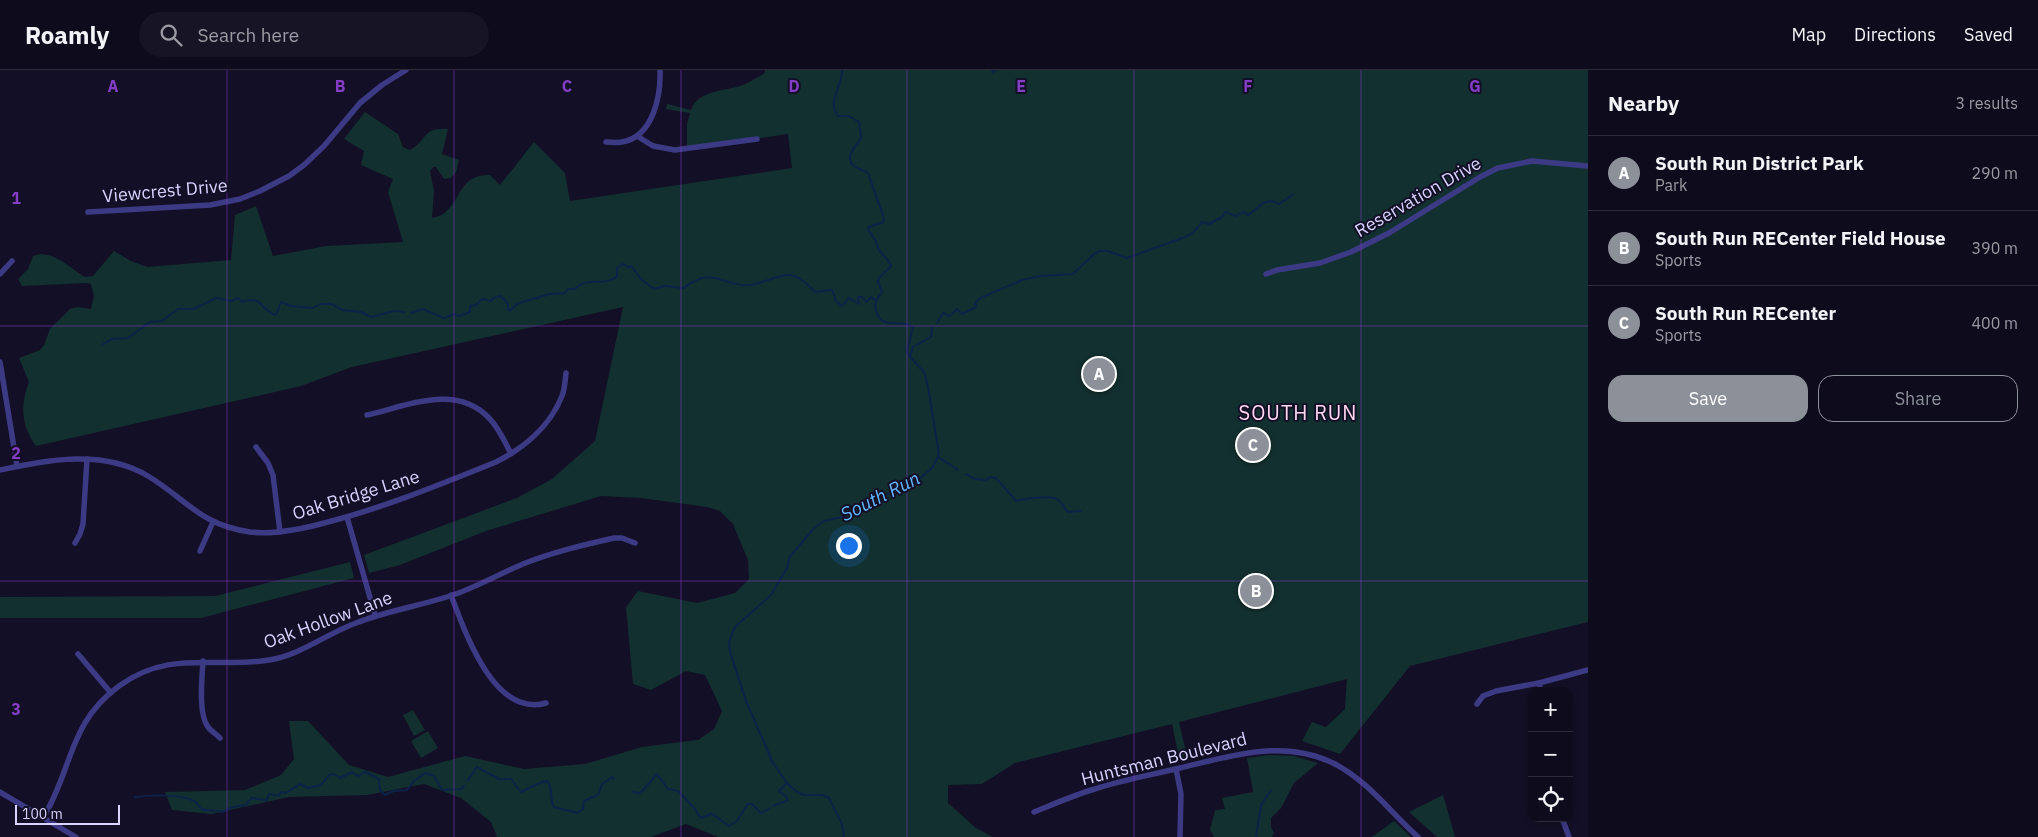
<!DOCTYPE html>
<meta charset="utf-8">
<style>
:root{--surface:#0e0b1c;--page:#171425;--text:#f1f3f6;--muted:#9b9ba3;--line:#2e2b3b;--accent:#8c9099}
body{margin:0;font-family:"IBM Plex Sans",sans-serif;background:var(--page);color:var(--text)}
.controls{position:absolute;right:15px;bottom:15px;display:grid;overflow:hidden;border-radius:10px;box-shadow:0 2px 8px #0003}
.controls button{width:45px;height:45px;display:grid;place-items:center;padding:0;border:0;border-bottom:1px solid var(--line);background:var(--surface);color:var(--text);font:25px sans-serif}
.scale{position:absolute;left:15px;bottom:12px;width:105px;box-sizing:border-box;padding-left:5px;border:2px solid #d9d4ff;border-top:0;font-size:14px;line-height:18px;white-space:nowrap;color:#d9d4ff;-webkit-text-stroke:4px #130f26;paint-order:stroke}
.you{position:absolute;left:848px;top:475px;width:18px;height:18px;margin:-12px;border:4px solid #fff;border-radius:50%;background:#1a73e8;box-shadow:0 0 0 8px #1a73e833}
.badge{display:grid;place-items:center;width:32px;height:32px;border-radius:50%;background:var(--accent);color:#fff;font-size:16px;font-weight:700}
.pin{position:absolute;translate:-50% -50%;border:2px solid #fff;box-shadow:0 1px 5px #0006}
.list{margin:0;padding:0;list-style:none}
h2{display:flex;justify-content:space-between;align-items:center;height:65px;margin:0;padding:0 20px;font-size:21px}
h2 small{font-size:16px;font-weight:400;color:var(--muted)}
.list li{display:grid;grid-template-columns:32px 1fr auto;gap:15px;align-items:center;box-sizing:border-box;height:75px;padding:0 20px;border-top:1px solid var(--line)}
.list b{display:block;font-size:19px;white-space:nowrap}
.list p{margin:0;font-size:16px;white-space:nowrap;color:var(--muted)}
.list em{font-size:16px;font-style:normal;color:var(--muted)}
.actions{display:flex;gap:10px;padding:15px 20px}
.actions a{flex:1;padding:11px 0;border:1px solid var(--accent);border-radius:15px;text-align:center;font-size:18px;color:var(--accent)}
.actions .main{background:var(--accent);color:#fff}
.icon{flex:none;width:28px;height:28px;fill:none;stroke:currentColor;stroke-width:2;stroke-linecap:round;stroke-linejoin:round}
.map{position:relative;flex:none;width:1588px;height:767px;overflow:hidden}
header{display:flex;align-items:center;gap:30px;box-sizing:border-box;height:70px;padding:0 25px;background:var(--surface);border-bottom:1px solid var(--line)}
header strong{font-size:24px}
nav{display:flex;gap:28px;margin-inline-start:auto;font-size:18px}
.search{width:350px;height:45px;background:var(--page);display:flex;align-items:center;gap:12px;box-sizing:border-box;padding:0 18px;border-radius:28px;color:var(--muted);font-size:19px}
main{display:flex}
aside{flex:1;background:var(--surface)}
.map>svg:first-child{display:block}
</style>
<header>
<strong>Roamly</strong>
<div class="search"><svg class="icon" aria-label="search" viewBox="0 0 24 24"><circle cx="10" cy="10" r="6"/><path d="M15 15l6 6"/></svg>Search here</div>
<nav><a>Map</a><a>Directions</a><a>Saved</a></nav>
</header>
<main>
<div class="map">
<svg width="1588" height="767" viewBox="0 0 1588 767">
<rect width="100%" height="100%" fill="#130f26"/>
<g fill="#12302f">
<path d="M765,0H1588V552L1410,596L1340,684L1302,671L1312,652L1326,657L1345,639L1347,609L1179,652L1187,687L1179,688L1172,654L1015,693L982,714L948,715V733L976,758L993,767H718L686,754L651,767H497L491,752L461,728L424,714L367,725L289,727L212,744L172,740L165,722L245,720L281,705L294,689L289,651H308L349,695L388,707L465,686L524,699L585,694L642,677L698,670L714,659L722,641L705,605L686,601L651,620L633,614L626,537L638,521L697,533L735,523L749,509L748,490L733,454L720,441L707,437L641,428L601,426L486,461L400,495L369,503L364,485L517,428L552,409L595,371L623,237L352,297L301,316L36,376C21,356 20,334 29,312L19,288L40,280L44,275L50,259L70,239L77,237L91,239L94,226L91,214L86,213L22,216L18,209L28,199L33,186C51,178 70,198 85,207L93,206L114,181L131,191L147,197L231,190L235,145L256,136L273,186L326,176L403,172L388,122L393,109L361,95L364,81L344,69L365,42L398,64L403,77L410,80C429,69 422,57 448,59L442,84L459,90L456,102L451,108L444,109L436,97H433L430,101L434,121L432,148C435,147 441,146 443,144C462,130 459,104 490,105L500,115L534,72L565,103L570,131L792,98L788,64L679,80L656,77L645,71L646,70L668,78L687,77V54L690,43L666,39L667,34L691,40C697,20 727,21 743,15C751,12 758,7 765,3Z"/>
<polygon points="350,492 354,508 201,548 0,548 0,527 215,526"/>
<polygon points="413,640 425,660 414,666 403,645"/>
<polygon points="428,661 438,678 421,688 411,671"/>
<polygon points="1269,685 1294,686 1318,693 1294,713 1281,738 1271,748 1271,757 1274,763 1272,767 1214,767 1210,760 1215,740 1225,739 1222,728 1253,722 1247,688"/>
<polygon points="1443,725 1455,767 1437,767 1409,742"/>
<polygon points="1394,751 1411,767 1372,767"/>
</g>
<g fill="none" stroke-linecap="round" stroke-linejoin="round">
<g stroke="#0c2248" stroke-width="2">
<path d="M842,0C843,16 826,31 838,46H849L859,52L861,68C857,76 843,87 854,96C858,99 863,100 868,103L884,148L883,152L869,157L868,160L876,171L878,179L888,190L891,196L879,208L878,211L882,222C880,225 877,229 876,232C874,239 878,250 885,252C895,255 904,251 913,257L907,281L910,287L924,302L928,317L939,384L933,397L916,412L891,423L864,430L853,441L842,447L824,451L814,458L789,488L788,496L771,525L735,557L729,572L730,582L746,631L773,693L787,713L797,722L804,725H822L829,728L842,754L844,767"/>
<polyline points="992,0 993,2 996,0"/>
<path d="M411,243L422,239L444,248L454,244L459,246L470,242V236L476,235L482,229L491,231L493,228L501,226L508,234V239L510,241L517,234L529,230L550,224L565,223L568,219H575C586,206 602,217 617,207V198L623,194L628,197L631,196L642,210L654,219L664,216L684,218C713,194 723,218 751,215C763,213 777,205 789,205C800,206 808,215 815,222L832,220L836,231L842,236L849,228L859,234L858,227H862L867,232L871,227L876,231"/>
<path d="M937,253L943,243L950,246L957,239L962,244L976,237L975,233L980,228L1022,210L1041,206L1073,204L1094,184L1100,181H1108L1127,188L1185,167L1193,163L1202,152L1209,154L1222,147L1225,142L1236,146L1243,142L1249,145C1258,137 1267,126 1279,134L1292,125"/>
<path d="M102,275L112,269L128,268L150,252L162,251L178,239H194L216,228L231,231L238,228L242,232C262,224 261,241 276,245L281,232L291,236L313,238L320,234H332L342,240L361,242L371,247L395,241L405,242"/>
<polyline points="910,287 913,277 931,267 932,257"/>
<polyline points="938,387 958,400"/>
<path d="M966,404L974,409L986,410L990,407L996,408L1016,431C1024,429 1051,425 1057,429C1061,432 1064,438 1068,442L1081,441"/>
<path d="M468,710L477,697L499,709H511L521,722L537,714L547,711C554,719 549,729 554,737L577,743L583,739L584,731L598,725L602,714L612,707L614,709"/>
<polyline points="633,722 639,723 642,721 657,704 668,719 678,721 695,739 698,745 702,748 711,744 714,745 729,756 737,751 748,734 752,734 761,743 770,738"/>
<path d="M135,727C149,725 182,724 194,731C198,733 199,738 202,739C209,742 215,739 222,742L233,737L246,735L251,728L267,730L269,724L279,726L281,722L286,723L300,714L308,718L321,715L329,705L334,704L340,708L352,702L358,706L365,702L379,709L380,720L385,725L394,721L407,720L414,711L425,703L434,706L442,720L461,719L464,716"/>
<path d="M773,736C779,732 783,734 788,730L787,727L779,721L787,713"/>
<polyline points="1256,767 1261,735 1271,720"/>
</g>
<g stroke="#3d3a85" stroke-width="5.5">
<polyline points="637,66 653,76 675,80 757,69"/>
<path d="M606,72C612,72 617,73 622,72C653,67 661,26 660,0"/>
<polyline points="88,142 210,135 240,129 260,121 289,106 304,95 324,76 360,33 382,15 406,0"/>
<polyline points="0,204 12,191"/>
<polyline points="1266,204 1277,200 1320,193 1351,182 1389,163 1480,107 1498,98 1532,91 1588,96"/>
<polyline points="0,292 17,396"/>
<path d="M367,345C407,336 456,313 489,348C499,358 505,372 511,384"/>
<polyline points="256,377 268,393 273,405 280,462"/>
<path d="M0,400C49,390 102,379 148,406C186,429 200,455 250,462C276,465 303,459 328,452C386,437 441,414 496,392C524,378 550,356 562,326C565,319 565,310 566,303"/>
<polyline points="347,447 375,545"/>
<polyline points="75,473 80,464 83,454 87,389"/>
<polyline points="200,481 213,452"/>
<path d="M451,525C465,562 494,648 546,633"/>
<polyline points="78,584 111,623"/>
<path d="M203,591C202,608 198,644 208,657C211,661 216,664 220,668"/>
<polyline points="1539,613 1541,621"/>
<polyline points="1477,634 1483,626 1496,621 1539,613 1588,600"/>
<polyline points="1176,699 1181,724 1180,767"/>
<polyline points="0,722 76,767"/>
<path d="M1034,742C1054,734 1074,725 1095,719C1122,710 1151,705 1180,698C1231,686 1285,668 1335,694C1369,712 1390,742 1418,767"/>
<path d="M43,748C73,699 68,653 119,616C170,579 214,599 269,590C301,585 326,564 356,553C386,541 419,536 450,526C475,518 499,504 523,494C553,482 583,475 614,468H622L635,473"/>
<polyline points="1562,748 1569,767"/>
</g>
</g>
<path fill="none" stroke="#843dc5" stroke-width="1" stroke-opacity="0.55" d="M227,0V767M454,0V767M681,0V767M907,0V767M1134,0V767M1361,0V767M0,256H1588M0,511H1588"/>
<g text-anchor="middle" stroke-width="4" stroke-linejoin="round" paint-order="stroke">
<g font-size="18" fill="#d9d4ff" stroke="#130f26">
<text transform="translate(165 121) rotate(-5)" y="6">Viewcrest Drive</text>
<text transform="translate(1418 127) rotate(-30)" y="6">Reservation Drive</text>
<text transform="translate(356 425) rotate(-17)" y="6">Oak Bridge Lane</text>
<text transform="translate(328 550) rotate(-20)" y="6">Oak Hollow Lane</text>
<text transform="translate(1164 689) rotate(-14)" y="6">Huntsman Boulevard</text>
</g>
<g font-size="19" font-style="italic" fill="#62b6ff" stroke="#130f26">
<text transform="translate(880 426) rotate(-27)" y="7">South Run</text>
</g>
<g font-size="20" letter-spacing="1" fill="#ffd6f0" stroke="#130f26">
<text x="1298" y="350">SOUTH RUN</text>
</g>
</g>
<g font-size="16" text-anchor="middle" font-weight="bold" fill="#843dc5" stroke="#130f26" stroke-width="4" stroke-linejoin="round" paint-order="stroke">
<text x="113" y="22">A</text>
<text x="340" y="22">B</text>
<text x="567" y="22">C</text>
<text x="794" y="22">D</text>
<text x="1021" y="22">E</text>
<text x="1248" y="22">F</text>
<text x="1475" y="22">G</text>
<text x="16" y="134">1</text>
<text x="16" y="389">2</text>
<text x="16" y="645">3</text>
</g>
</svg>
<div class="controls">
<button>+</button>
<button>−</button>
<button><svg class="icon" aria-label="locate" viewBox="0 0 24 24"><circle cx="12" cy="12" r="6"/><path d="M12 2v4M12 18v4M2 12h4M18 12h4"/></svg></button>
</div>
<div class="scale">100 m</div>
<div class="you"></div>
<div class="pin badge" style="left:1099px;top:304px">A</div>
<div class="pin badge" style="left:1256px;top:521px">B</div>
<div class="pin badge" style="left:1253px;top:375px">C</div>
</div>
<aside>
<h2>Nearby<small>3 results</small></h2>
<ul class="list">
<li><span class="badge">A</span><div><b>South Run District Park</b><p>Park</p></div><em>290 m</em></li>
<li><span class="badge">B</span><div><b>South Run RECenter Field House</b><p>Sports</p></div><em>390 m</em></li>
<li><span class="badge">C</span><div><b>South Run RECenter</b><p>Sports</p></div><em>400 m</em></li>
</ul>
<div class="actions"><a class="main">Save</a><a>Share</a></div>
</aside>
</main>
